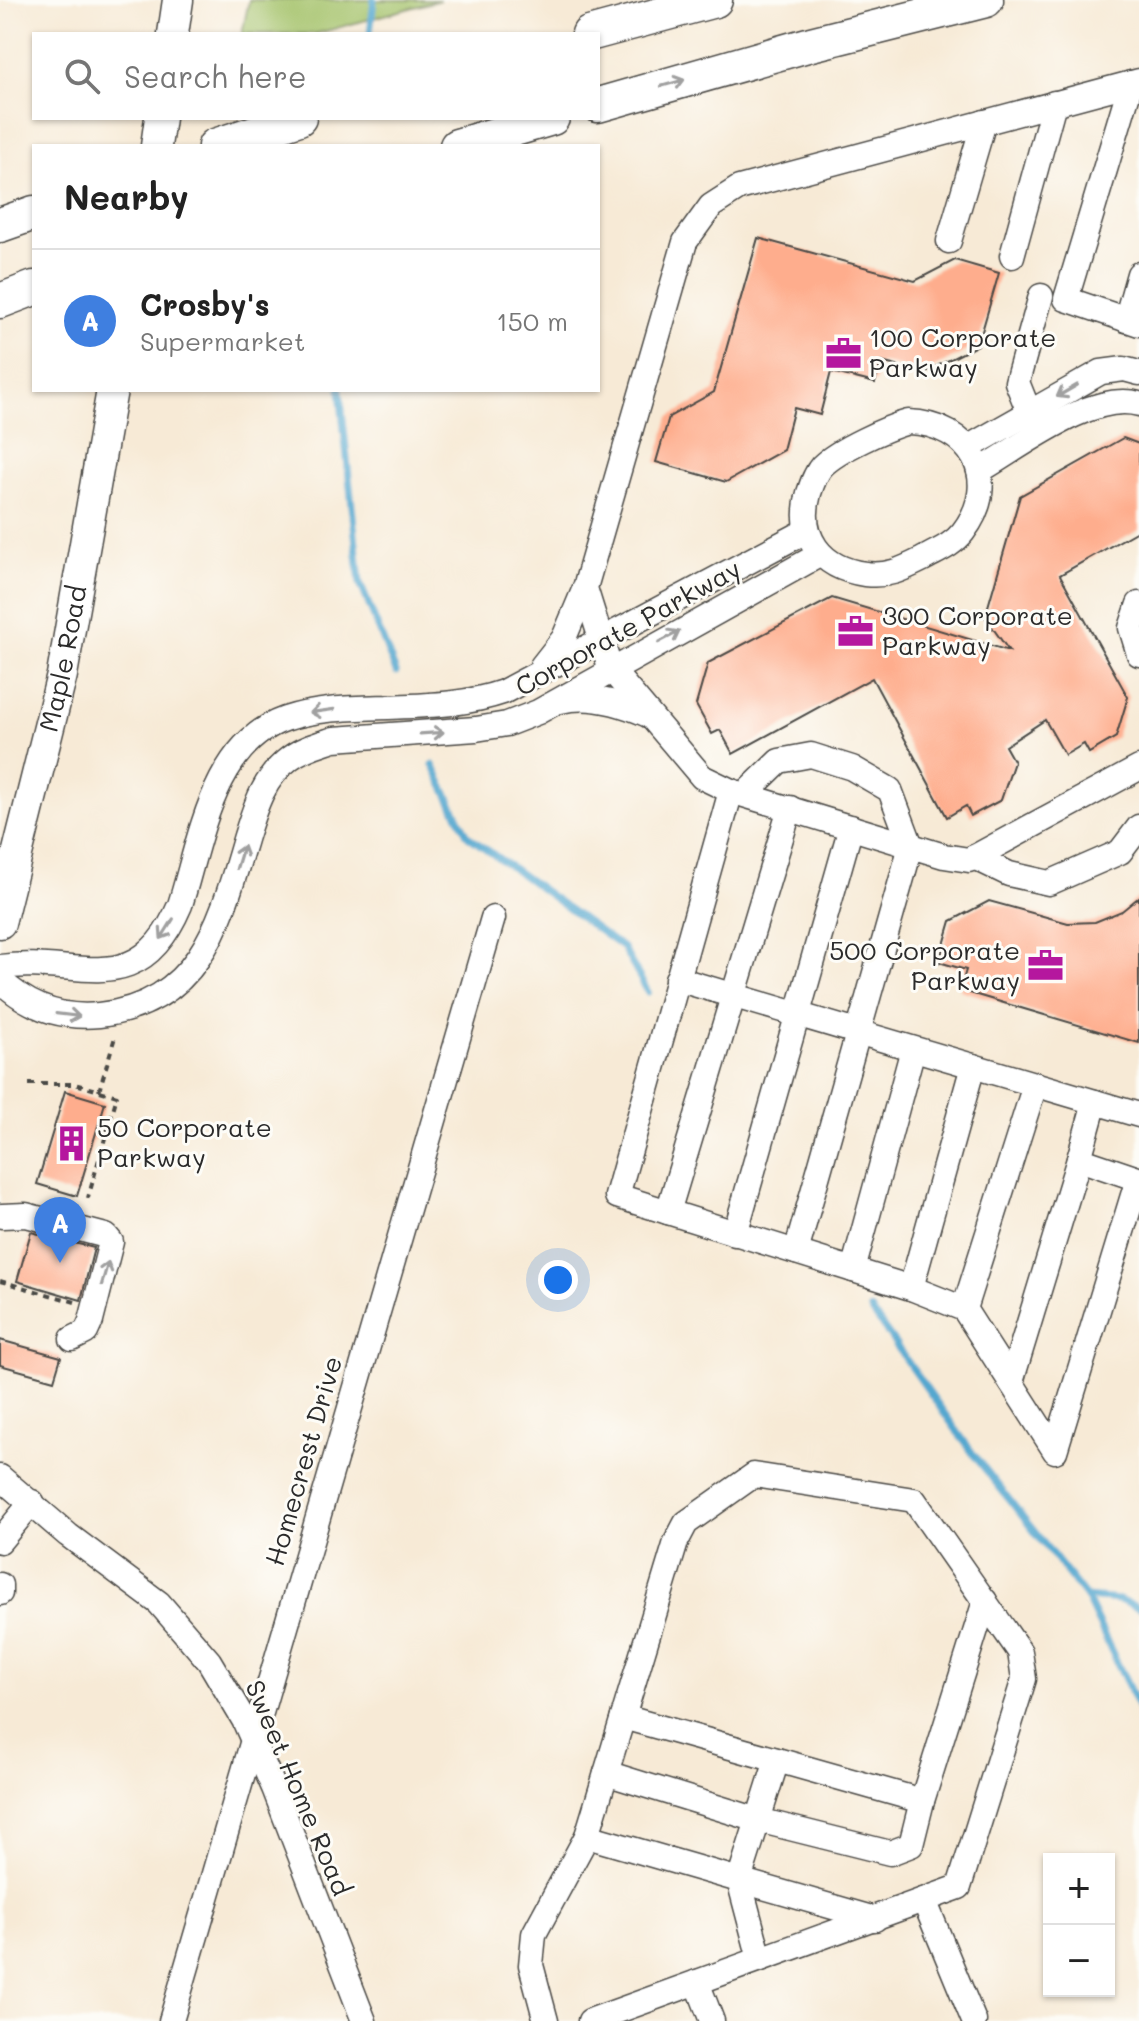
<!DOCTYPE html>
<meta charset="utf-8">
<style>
:root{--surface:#fff;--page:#f2f2f2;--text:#222;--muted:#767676;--line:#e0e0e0;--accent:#ea580c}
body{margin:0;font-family:Mali,sans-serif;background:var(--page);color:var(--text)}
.controls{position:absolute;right:24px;bottom:24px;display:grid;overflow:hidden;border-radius:0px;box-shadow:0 2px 6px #0004}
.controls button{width:72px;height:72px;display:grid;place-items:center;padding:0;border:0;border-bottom:2px solid var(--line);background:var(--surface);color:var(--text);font:40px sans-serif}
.you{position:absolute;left:558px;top:1280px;width:28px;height:28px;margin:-20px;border:6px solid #fff;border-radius:50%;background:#1a73e8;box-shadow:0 0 0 12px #1a73e833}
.badge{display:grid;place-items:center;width:52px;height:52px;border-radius:50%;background:var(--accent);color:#fff;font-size:26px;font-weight:700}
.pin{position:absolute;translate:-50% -66px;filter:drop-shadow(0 2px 4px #0008)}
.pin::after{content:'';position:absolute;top:42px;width:28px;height:24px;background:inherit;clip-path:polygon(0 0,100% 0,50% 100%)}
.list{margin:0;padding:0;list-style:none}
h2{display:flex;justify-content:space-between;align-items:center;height:104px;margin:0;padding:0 32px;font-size:34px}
h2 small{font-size:26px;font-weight:400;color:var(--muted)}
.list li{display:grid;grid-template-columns:52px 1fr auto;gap:24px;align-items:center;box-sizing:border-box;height:144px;padding:0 32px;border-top:2px solid var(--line)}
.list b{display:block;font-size:30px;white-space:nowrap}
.list p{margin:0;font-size:26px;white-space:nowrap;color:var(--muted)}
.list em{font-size:26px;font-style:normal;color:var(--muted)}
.icon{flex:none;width:44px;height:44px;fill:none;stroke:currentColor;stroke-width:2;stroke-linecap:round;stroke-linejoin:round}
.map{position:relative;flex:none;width:1139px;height:2021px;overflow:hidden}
.search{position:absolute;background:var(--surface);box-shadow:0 2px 6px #0004;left:32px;top:32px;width:568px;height:88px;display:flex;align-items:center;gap:20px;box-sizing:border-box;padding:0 28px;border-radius:0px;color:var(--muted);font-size:30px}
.panel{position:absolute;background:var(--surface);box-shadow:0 2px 6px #0004;left:32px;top:144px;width:568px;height:248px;border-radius:0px}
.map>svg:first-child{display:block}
</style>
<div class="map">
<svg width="1139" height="2021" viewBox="0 0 1139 2021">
<rect width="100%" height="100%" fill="#fdfcf7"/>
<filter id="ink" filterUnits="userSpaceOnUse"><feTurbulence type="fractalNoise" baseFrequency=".0125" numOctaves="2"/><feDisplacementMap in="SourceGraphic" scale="16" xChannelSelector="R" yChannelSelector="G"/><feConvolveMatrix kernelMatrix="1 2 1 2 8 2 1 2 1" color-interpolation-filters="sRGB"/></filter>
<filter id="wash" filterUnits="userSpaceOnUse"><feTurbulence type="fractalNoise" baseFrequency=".006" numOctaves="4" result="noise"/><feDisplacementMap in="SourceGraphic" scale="32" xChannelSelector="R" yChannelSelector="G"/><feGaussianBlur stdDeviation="1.8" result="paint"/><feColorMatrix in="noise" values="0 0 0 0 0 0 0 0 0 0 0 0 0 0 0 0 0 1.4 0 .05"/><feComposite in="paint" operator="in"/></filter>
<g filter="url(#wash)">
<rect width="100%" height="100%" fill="#f7ead6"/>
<polygon fill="#a4c26a" stroke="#68764a" stroke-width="2" points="249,0 440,0 315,34 242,34"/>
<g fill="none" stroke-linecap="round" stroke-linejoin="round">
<g stroke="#54a7cf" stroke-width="7">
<polyline points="370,33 374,0"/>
<polyline points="340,390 360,583 396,672"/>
<polyline points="433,765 468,836 623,948 648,992"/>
<polyline points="871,1310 974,1455 1086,1597 1139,1709"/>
<polyline points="1086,1597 1119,1600 1139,1608"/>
</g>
</g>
<g id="blocks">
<g fill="#fead8d">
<polygon points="758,238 915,281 955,260 999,273 978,345 924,373 881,362 875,383 831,372 820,415 794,408 783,450 726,482 656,462 669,417 714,392"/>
<polygon points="1123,438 1139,444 1139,530 1060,575 1128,697 1116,737 1089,753 1084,744 1065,755 1045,720 1005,746 1014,762 1001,800 971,816 966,806 947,817 872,678 733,754 720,730 712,734 696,705 708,663 832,598 1009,651 985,617 1020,496"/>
<polygon points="1139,897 1139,1043 960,990 966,970 939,962 951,921 989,901 1068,923 1095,922 1122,911"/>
<polygon points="65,1091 105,1103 77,1196 37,1184"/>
<polygon points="31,1232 94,1248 81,1300 17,1281"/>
<polygon points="0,1340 61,1357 54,1380 0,1365"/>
</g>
</g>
</g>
<g filter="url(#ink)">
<use href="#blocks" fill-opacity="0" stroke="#4a4845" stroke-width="2"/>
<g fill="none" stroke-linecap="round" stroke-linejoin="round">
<defs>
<g id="minor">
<polyline points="1139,81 739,188 711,206 685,242 585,588 610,668 702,777 731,791 944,856 969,860 1139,768"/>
<polyline points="1131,83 1066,299 1139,324"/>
<polyline points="949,241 984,122"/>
<polyline points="1012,256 1054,103"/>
<polyline points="1126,320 1139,274"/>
<path d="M908,422C971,424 1003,480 963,532C953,545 937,551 923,559C903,569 888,577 865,574C821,568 797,537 809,493C812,484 815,474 822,466C838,450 886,428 908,422Z"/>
<polyline points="1035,427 1017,382 1041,296"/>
<polyline points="969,447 1101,372 1124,369 1139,373"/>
<path d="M979,471C1021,447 1091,391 1139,404"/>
<polyline points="1139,604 1131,628 1139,654"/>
<polyline points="542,666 564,638 585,588"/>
<path d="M560,701C590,694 621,703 648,715"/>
<polyline points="731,791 617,1196 911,1288 964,1309 1055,1451 1138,1179 1079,1159 1095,1102 1139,1115"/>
<polyline points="745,794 779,761 811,755 852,768 890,790 911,846 796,1252"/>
<polyline points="974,857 1009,874 1049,883 1120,852 1139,827"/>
<path d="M0,967C78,956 138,1004 180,905C200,842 213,744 285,719C318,708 353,708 388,707C427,705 465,705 503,692L806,531"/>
<polyline points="677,979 1095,1102"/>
<path d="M0,980C28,1007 60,1019 99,1015C202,1003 221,920 246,836C255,807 264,777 290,758C303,748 319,744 334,739L476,729L507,724L538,712L819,555"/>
<polyline points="668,1212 790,808"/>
<polyline points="2,1216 26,1215 106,1236 111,1242 91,1321 86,1332 72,1339"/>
<polyline points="735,1234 851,827"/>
<polyline points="853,1270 913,1049"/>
<polyline points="911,1288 973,1066"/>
<polyline points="964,1309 1035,1085"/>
<polyline points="1011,1382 1079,1159"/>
<polyline points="0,1477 68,1535 159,1603 209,1661 244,1720 274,1788 364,2021"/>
<polyline points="0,1541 32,1502"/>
<polyline points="0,1585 0,1593"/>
<polyline points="623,1717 777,1760 739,1880 875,1919"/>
<polyline points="777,1760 922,1801 985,1601"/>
<polyline points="606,1773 758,1820 890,1853 911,1845 922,1801"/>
<polyline points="587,1836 739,1880 760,1959"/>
<polyline points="924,1900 974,2021"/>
<polyline points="697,1982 712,2021"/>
<polyline points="171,2021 493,918"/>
<polyline points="546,2021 531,1965 534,1934 587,1836 676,1542 686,1523 754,1475 914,1500 1020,1652 1024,1679 959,1887 590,2021"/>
</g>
<g id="major">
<polyline points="173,34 178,0"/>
<polyline points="156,146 160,118"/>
<path id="s1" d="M0,923L62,675L112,390"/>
</g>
<g id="highway">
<polyline points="589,34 715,0"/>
<polyline points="598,105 811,44 986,0"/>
<polyline points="215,146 299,118"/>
<polyline points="457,146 552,118"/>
<polyline points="0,225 34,213"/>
<polyline points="0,301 34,288"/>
</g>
</defs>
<use href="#minor" stroke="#4a4845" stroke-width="27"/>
<use href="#major" stroke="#4a4845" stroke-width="33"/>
<use href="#highway" stroke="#4a4845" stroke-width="37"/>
<g stroke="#4a4845" stroke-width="4" stroke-dasharray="6 6" stroke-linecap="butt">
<polyline points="29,1084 75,1084 117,1096 88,1198"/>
<polyline points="99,1091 115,1037"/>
<polyline points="0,1281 75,1302"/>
</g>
<use href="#minor" stroke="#fff" stroke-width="24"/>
<use href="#major" stroke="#fff" stroke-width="30"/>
<use href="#highway" stroke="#fff" stroke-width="34"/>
</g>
<defs><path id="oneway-shaft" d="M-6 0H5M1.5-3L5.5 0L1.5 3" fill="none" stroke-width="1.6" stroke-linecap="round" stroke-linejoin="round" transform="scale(2)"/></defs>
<g stroke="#a0a0a0">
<use href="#oneway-shaft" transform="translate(673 83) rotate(-16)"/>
<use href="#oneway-shaft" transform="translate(1067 391) rotate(150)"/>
<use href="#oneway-shaft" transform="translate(669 637) rotate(-28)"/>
<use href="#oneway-shaft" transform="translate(322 711) rotate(172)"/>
<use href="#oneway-shaft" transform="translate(432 733) rotate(-4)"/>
<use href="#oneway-shaft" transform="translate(240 857) rotate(-73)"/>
<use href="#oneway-shaft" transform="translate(167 929) rotate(122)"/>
<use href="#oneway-shaft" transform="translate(68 1015) rotate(7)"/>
<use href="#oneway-shaft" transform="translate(105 1273) rotate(-74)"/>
</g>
</g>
<defs>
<symbol id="office-bare" viewBox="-9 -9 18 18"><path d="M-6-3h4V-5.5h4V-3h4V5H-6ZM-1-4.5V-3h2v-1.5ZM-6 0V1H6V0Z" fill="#b5179e" stroke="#fdfcf7" stroke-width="2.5" paint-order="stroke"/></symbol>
<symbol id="building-bare" viewBox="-9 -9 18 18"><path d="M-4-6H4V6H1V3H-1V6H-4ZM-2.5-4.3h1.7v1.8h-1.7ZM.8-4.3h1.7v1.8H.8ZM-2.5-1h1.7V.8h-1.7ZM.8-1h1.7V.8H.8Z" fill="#b5179e" stroke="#fdfcf7" stroke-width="2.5" paint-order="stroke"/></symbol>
</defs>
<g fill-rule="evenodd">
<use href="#office-bare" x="818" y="328" width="51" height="51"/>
<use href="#office-bare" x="830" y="606" width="51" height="51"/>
<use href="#office-bare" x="1020" y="940" width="51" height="51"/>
<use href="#building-bare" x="46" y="1118" width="51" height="51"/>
</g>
<g text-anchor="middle" stroke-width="6" stroke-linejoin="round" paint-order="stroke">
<g font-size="26" fill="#2b2b2b" stroke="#fdfcf7" text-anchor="start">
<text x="869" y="347">100 Corporate<tspan x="869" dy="30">Parkway</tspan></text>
<text x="882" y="625">300 Corporate<tspan x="882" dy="30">Parkway</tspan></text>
<text x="1020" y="960" text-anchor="end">500 Corporate<tspan x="1020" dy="30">Parkway</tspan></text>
<text x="97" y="1137">50 Corporate<tspan x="97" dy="30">Parkway</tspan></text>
</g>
<g font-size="26" fill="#2b2b2b" stroke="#fdfcf7">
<text transform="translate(628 628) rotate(-29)" y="9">Corporate Parkway</text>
<text dy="9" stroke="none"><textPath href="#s1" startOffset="272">Maple Road</textPath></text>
<text transform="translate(304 1461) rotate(-74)" y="9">Homecrest Drive</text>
<text transform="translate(298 1788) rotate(67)" y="9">Sweet Home Road</text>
</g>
</g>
</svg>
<div class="controls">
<button>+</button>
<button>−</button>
</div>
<div class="you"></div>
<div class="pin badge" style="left:60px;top:1263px;background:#3f7fe0">A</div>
<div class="search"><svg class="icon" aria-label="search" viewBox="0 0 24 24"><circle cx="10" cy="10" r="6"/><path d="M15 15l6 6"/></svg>Search here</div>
<section class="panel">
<h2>Nearby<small></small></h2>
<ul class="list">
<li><span class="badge" style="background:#3f7fe0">A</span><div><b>Crosby's</b><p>Supermarket</p></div><em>150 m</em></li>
</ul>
</section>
</div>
